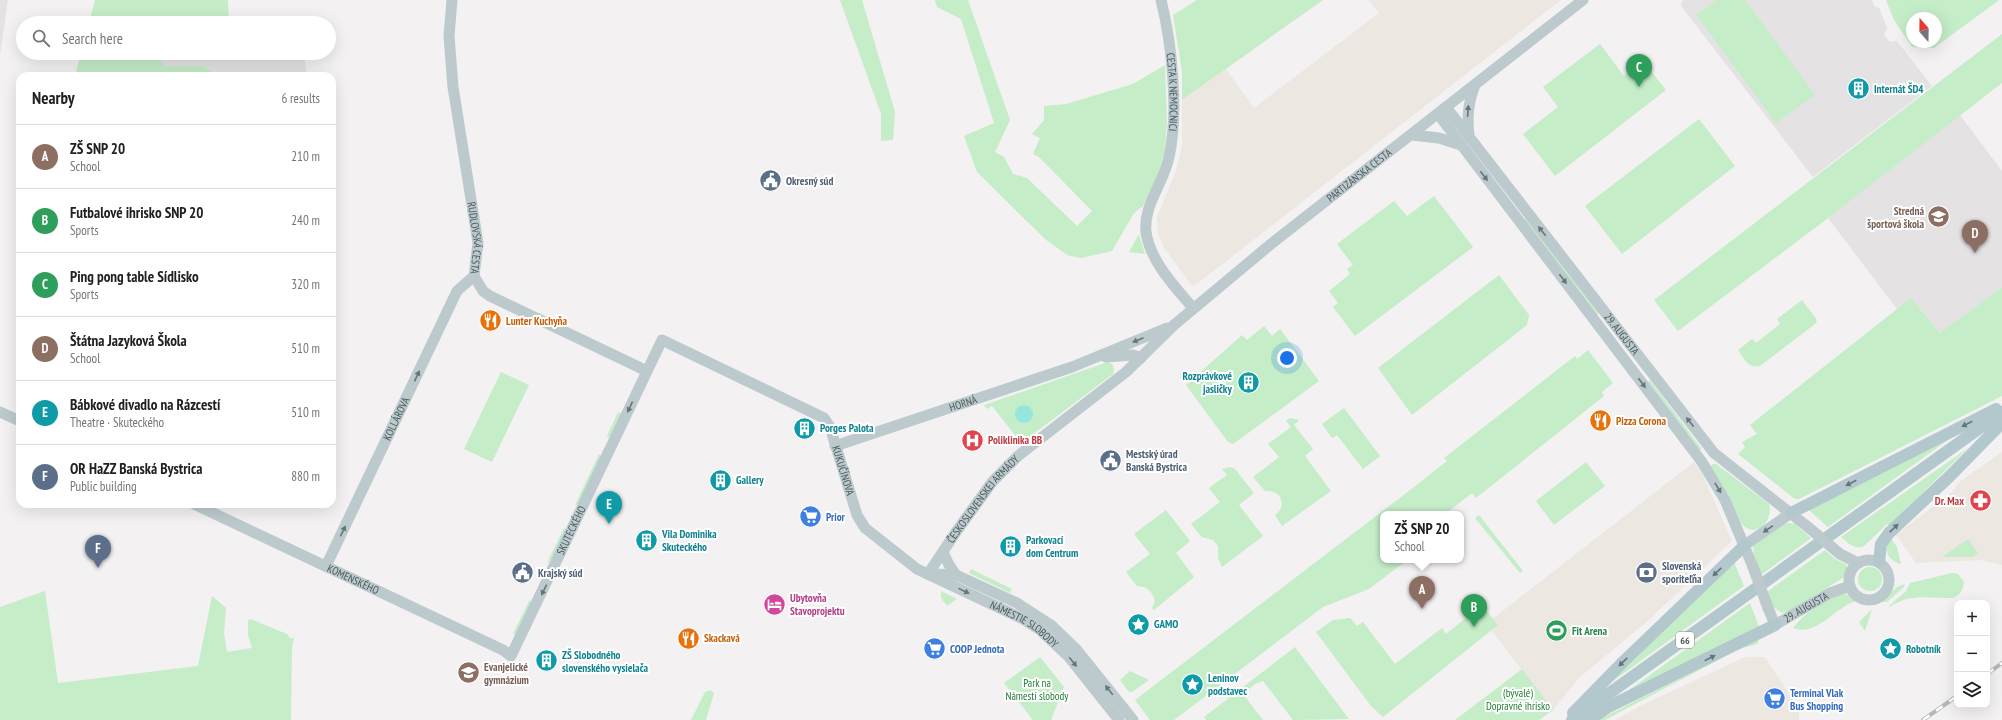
<!DOCTYPE html>
<meta charset="utf-8">
<style>
:root{--surface:#fff;--page:#f2f2f2;--text:#202124;--muted:#757577;--line:#e0e0e0;--accent:#235d75}
body{margin:0;font-family:"PT Sans Narrow",sans-serif;background:var(--page);color:var(--text)}
.controls{position:absolute;right:12px;bottom:12px;display:grid;overflow:hidden;border-radius:8px;box-shadow:0 4px 16px #0002}
.controls button{width:36px;height:36px;display:grid;place-items:center;padding:0;border:0;border-bottom:1px solid var(--line);background:var(--surface);color:var(--text);font:20px sans-serif}
.compass{position:absolute;left:1906px;top:12px;width:36px;height:36px;border-radius:50%;background:var(--surface);box-shadow:0 4px 16px #0002;rotate:340deg}
.you{position:absolute;left:1287px;top:358px;width:14px;height:14px;margin:-10px;border:3px solid #fff;border-radius:50%;background:#1a73e8;box-shadow:0 0 0 6px #1a73e833}
.badge{display:grid;place-items:center;width:26px;height:26px;border-radius:50%;background:var(--accent);color:#fff;font-size:13px;font-weight:700}
.pin{position:absolute;translate:-50% -33px;filter:drop-shadow(0 1px 2px #0008)}
.pin::after{content:'';position:absolute;top:21px;width:14px;height:12px;background:inherit;clip-path:polygon(0 0,100% 0,50% 100%)}
.popup{position:absolute;left:1380px;top:511px;width:84px;height:52px;box-sizing:border-box;display:grid;place-content:center;border-radius:8px;background:var(--surface);filter:drop-shadow(0 1px 3px #0005);font-size:13px;white-space:nowrap;color:var(--muted)}
.popup b{font-size:15px;color:var(--text)}
.popup::after{content:'';position:absolute;left:50%;top:100%;margin-left:-8px;border:8px solid transparent;border-top-color:var(--surface)}
.list{margin:0;padding:0;list-style:none}
h2{display:flex;justify-content:space-between;align-items:center;height:52px;margin:0;padding:0 16px;font-size:17px}
h2 small{font-size:13px;font-weight:400;color:var(--muted)}
.list li{display:grid;grid-template-columns:26px 1fr auto;gap:12px;align-items:center;box-sizing:border-box;height:64px;padding:0 16px;border-top:1px solid var(--line)}
.list b{display:block;font-size:15px;white-space:nowrap}
.list p{margin:0;font-size:13px;white-space:nowrap;color:var(--muted)}
.list em{font-size:13px;font-style:normal;color:var(--muted)}
.icon{flex:none;width:22px;height:22px;fill:none;stroke:currentColor;stroke-width:2;stroke-linecap:round;stroke-linejoin:round}
.map{position:relative;flex:none;width:2002px;height:720px;overflow:hidden}
.search{position:absolute;background:var(--surface);box-shadow:0 4px 16px #0002;left:16px;top:16px;width:320px;height:44px;display:flex;align-items:center;gap:10px;box-sizing:border-box;padding:0 14px;border-radius:22px;color:var(--muted);font-size:15px}
.panel{position:absolute;background:var(--surface);box-shadow:0 4px 16px #0002;left:16px;top:72px;width:320px;height:436px;border-radius:12px}
.map>svg:first-child{display:block}
</style>
<div class="map">
<svg width="2002" height="720" viewBox="0 0 2002 720">
<rect width="100%" height="100%" fill="#f3f1f2"/>
<g fill="#ede7e1">
<polygon points="1368,0 1561,0 1193,287 1164,248 1158,233 1157,217 1177,168 1182,144 1182,100 1226,69 1254,108 1379,13"/>
<polygon points="2002,452 2002,565 1980,560 1916,563 1896,535 1953,491 1958,483"/>
<polygon points="1694,462 1701,471 1732,541 1651,618 1579,678 1553,710 1491,630 1491,620"/>
<polygon points="1745,657 1765,657 1799,709 1799,720 1615,720 1640,706"/>
</g>
<g fill="#e4e2e3">
<polygon points="0,0 8,0 0,55"/>
<polygon points="1684,0 1872,0 1874,6 1879,8 1887,28 1884,35 1890,42 1897,41 1932,86 1813,177 1681,6 1682,1"/>
<polygon points="159,53 304,53 307,76 219,76 203,66 164,66"/>
<polygon points="1960,115 2002,171 2002,287 1940,333 1912,299 1897,309 1828,218"/>
</g>
<g fill="#c4edc8" fill-rule="evenodd">
<polygon points="95,0 228,0 229,23 89,23"/>
<polygon points="840,0 862,0 895,112 893,140 881,141 881,114"/>
<polygon points="935,0 968,0 1010,120 995,152 1004,157 1013,174 1027,178 1077,226 1092,211 1039,157 1033,154 1040,138 1032,134 1044,120 1044,106 1066,104 1133,84 1165,65 1167,123 1165,150 1158,174 1143,206 1134,213 1112,251 1081,258 1067,255 1045,239 977,172 964,136 994,123 961,19 937,7"/>
<polygon points="1197,0 1323,0 1182,100 1182,72 1173,15"/>
<polygon points="1717,0 1745,0 1815,95 1776,123 1696,15"/>
<path d="M1886,0H1999L1934,48L1912,47L1894,20ZM1912,18H1936V42H1912Z"/>
<polygon points="2002,34 2002,83 1828,218 1678,331 1654,300"/>
<polygon points="1600,44 1624,76 1643,61 1666,90 1555,176 1523,134 1558,107 1543,87"/>
<polygon points="81,53 159,53 164,66 203,66 219,76 75,76"/>
<polygon points="1699,119 1735,166 1622,254 1585,206"/>
<polygon points="1434,196 1473,247 1355,336 1333,307 1338,303 1329,291 1350,274 1347,269 1353,265 1337,244 1394,201 1407,216"/>
<polygon points="1526,218 1599,313 1596,315 1524,220"/>
<polygon points="1139,234 1145,254 1129,252"/>
<polygon points="1499,275 1529,315 1527,325 1412,415 1378,368"/>
<polygon points="2002,287 2002,396 1799,499 1795,499 1791,496 1738,454 1745,447 1742,442 1757,434 1750,425 1911,298 1940,333"/>
<path d="M1802,300L1817,320L1815,324L1760,366C1748,369 1744,358 1738,350L1752,339L1756,343L1780,324L1777,319Z"/>
<polygon points="1264,326 1272,336 1280,329 1319,381 1233,444 1228,442 1186,385 1242,335 1247,340"/>
<polygon points="1588,350 1613,383 1602,392 1604,396 1476,498 1472,493 1445,514 1383,514 1383,560 1406,560 1402,564 1369,589 1323,607 1174,720 1150,720 1135,700 1405,494 1447,461 1444,458 1575,356 1577,359"/>
<polygon points="1108,362 1112,364 1114,369 1113,374 1016,447 1014,443 1018,439 992,406 987,409 984,405"/>
<polygon points="501,372 529,385 492,462 464,449"/>
<polygon points="1650,380 1701,448 1701,450 1699,450 1648,382"/>
<polygon points="1344,408 1380,456 1363,469 1337,435 1332,438 1322,424"/>
<polygon points="618,412 622,414 610,438 607,436"/>
<path d="M1290,418L1299,420L1294,425L1313,449L1305,456L1331,491L1282,526L1275,515C1288,506 1281,489 1265,491L1253,477L1279,457L1268,444L1291,427L1286,421Z"/>
<polygon points="1956,434 1828,527 1808,509"/>
<path d="M1968,448L1889,526L1887,524L1864,546C1855,550 1848,543 1841,537Z"/>
<polygon points="599,454 602,456 579,504 575,505"/>
<polygon points="1586,462 1605,486 1554,525 1536,501"/>
<path d="M1712,464H1716L1769,504C1774,522 1754,538 1743,525C1736,518 1733,503 1728,494C1723,485 1717,477 1711,468Z"/>
<polygon points="1230,467 1235,469 1254,493 1239,505 1263,536 1222,567 1218,558 1218,546 1213,540 1202,537 1191,524 1220,502 1209,488 1227,475 1222,469"/>
<path d="M1166,510L1190,541L1176,553L1194,577L1154,610L1152,608L1155,601C1152,591 1148,587 1137,586L1126,572L1150,554L1134,534Z"/>
<polygon points="1479,515 1523,571 1520,573 1475,518"/>
<polygon points="1790,523 1795,524 1811,538 1761,575 1754,555 1753,545 1783,524"/>
<polygon points="564,528 566,530 554,556 546,565"/>
<path d="M1890,537L1897,547L1901,564C1887,560 1883,550 1890,537Z"/>
<polygon points="1968,539 1978,553 1973,557 1942,557"/>
<polygon points="1825,550 1835,559 1846,564 1847,568 1844,577 1790,611 1782,613 1773,607 1767,592"/>
<polygon points="1734,562 1744,586 1613,681 1613,680"/>
<circle cx="1870" cy="579" r="12"/>
<polygon points="971,569 1012,589 1010,593 969,573"/>
<path d="M1952,573L1958,574L1964,582C1963,590 1961,594 1953,598C1932,598 1907,593 1890,607L1889,606L1906,591L1910,583Z"/>
<polygon points="1905,584 1904,587 1887,602 1881,602 1897,587"/>
<polygon points="45,591 58,683 198,666 212,596 226,608 224,634 227,652 252,648 248,635 248,621 250,619 287,634 290,638 294,638 292,647 291,720 0,720 0,607"/>
<polygon points="941,591 957,599 947,606 941,598"/>
<path d="M1841,593L1852,596L1856,601C1835,607 1817,637 1793,628C1803,614 1826,600 1841,593Z"/>
<polygon points="530,599 531,603 517,634 515,635 513,634"/>
<polygon points="1750,603 1759,627 1625,693"/>
<polygon points="1482,605 1498,625 1383,717 1371,706 1316,632 1333,620 1350,618 1357,626 1363,622 1395,664 1442,628 1446,634"/>
<polygon points="1872,609 1865,631 1859,622"/>
<polygon points="1759,640 1757,644 1739,649 1605,720 1598,720 1754,641"/>
<polygon points="1295,647 1349,719 1293,720 1263,681 1255,684 1243,694 1263,720 1206,720 1204,717"/>
<polygon points="1040,657 1064,687 1051,720 1033,720 1004,683"/>
<polygon points="1522,669 1553,710 1539,720 1455,720"/>
<polygon points="1130,671 1149,680 1132,692 1129,692 1120,680"/>
<polygon points="710,690 714,693 706,720 691,720 705,692"/>
</g>
<circle fill="#95e6e0" cx="1024" cy="414" r="9"/>
<g fill="none" stroke-linecap="round" stroke-linejoin="round">
<g stroke="#bccace" stroke-width="11">
<path id="s1" d="M452,0L449,36L453,87L478,243L474,276L483,291L490,296L647,371"/>
<path id="s2" d="M1161,0C1172,44 1179,113 1169,157C1164,183 1143,205 1146,232C1150,261 1175,287 1193,308"/>
<path id="s3" d="M1446,107L1714,453L1808,527"/>
<polyline points="1438,114 1702,462 1725,500 1753,567"/>
<polyline points="1412,135 1439,138 1461,145"/>
<path d="M1469,136C1467,117 1468,103 1475,85"/>
<polyline points="1106,357 1133,355 1141,358"/>
<polyline points="0,412 20,421"/>
<path id="s4" d="M835,446L1072,367L1167,328"/>
<path id="s5" d="M194,504L503,650L511,656L662,340L824,418L830,427L857,515L865,528L917,569L1023,619L1039,629L1069,657L1119,720"/>
<polyline points="1745,545 1791,513"/>
<polyline points="943,552 949,565 956,575"/>
<polyline points="1840,554 1858,563"/>
<circle cx="1869" cy="580" r="20"/>
<path id="s6" d="M326,566L457,291L474,276"/>
<path id="s7" d="M928,574L956,532L993,481L1018,456L1126,372L1174,325L1271,244L1583,0"/>
<polyline points="933,574 956,575 1017,603 1051,625 1076,649 1133,720"/>
<path id="s8" d="M1768,608L1775,625L1830,593L1850,586"/>
</g>
<g stroke="#b3c8cd" stroke-width="12">
<polyline points="1791,513 1996,409"/>
<polyline points="1879,562 1881,544 1889,533 1949,477 2002,423"/>
<polyline points="1573,713 1623,662 1745,545"/>
<polyline points="1572,720 2002,412"/>
<polyline points="1589,720 1608,707 1775,625"/>
</g>
<defs>
<g id="rail">
<polyline points="1987,674 2002,663"/>
<polyline points="1923,720 1957,696"/>
</g>
</defs>
<use href="#rail" stroke="#b4b8bb" stroke-width="4"/>
<use href="#rail" stroke="#fff" stroke-width="2.5" stroke-dasharray="8" stroke-linecap="butt"/>
<g stroke="#bccace" stroke-width="11">
<polyline points="1808,527 1840,554"/>
<polyline points="1753,567 1768,608"/>
</g>
</g>
<defs><path id="oneway-solid" d="M-6-.8H1V-3.2L6.5 0L1 3.2V.8H-6Z"/></defs>
<g fill="#667679">
<use href="#oneway-solid" transform="translate(1468 111) rotate(-86)"/>
<use href="#oneway-solid" transform="translate(1484 176) rotate(53)"/>
<use href="#oneway-solid" transform="translate(1542 231) rotate(-128)"/>
<use href="#oneway-solid" transform="translate(1563 279) rotate(53)"/>
<use href="#oneway-solid" transform="translate(1138 340) rotate(157)"/>
<use href="#oneway-solid" transform="translate(417 376) rotate(-65)"/>
<use href="#oneway-solid" transform="translate(1642 383) rotate(53)"/>
<use href="#oneway-solid" transform="translate(630 407) rotate(115)"/>
<use href="#oneway-solid" transform="translate(1690 422) rotate(-128)"/>
<use href="#oneway-solid" transform="translate(1718 488) rotate(59)"/>
<use href="#oneway-solid" transform="translate(1768 529) rotate(146)"/>
<use href="#oneway-solid" transform="translate(343 531) rotate(-64)"/>
<use href="#oneway-solid" transform="translate(544 590) rotate(116)"/>
<use href="#oneway-solid" transform="translate(964 591) rotate(26)"/>
<use href="#oneway-solid" transform="translate(1073 662) rotate(51)"/>
<use href="#oneway-solid" transform="translate(1109 690) rotate(-129)"/>
</g>
<g fill="#647679">
<use href="#oneway-solid" transform="translate(1967 424) rotate(153)"/>
<use href="#oneway-solid" transform="translate(1851 483) rotate(153)"/>
<use href="#oneway-solid" transform="translate(1894 528) rotate(-43)"/>
<use href="#oneway-solid" transform="translate(1717 572) rotate(136)"/>
<use href="#oneway-solid" transform="translate(1710 658) rotate(-27)"/>
<use href="#oneway-solid" transform="translate(1623 662) rotate(136)"/>
</g>
<defs>
<symbol id="building-disc" viewBox="-11 -11 22 22"><circle r="9.5" fill="#0f9aa8" stroke="#fff"/><path d="M-4-6H4V6H1V3H-1V6H-4ZM-2.5-4.3h1.7v1.8h-1.7ZM.8-4.3h1.7v1.8H.8ZM-2.5-1h1.7V.8h-1.7ZM.8-1h1.7V.8H.8Z" fill="#fff"/></symbol>
<symbol id="civic-disc" viewBox="-11 -11 22 22"><circle r="9.5" fill="#5c6f8a" stroke="#fff"/><path d="M-.6-6.5H3V-4.5H.6V-3L4-1V1h2V6H-6V1h2V-1L-.6-3ZM-1.2 2.5V6h2.4V2.5Z" fill="#fff"/></symbol>
<symbol id="school-disc" viewBox="-11 -11 22 22"><circle r="9.5" fill="#8d6e63" stroke="#fff"/><path d="M0-5L7-2L0 1L-7-2ZM-4 1L0 2.5L4 1V4Q0 6-4 4Z" fill="#fff"/></symbol>
<symbol id="restaurant-disc" viewBox="-11 -11 22 22"><circle r="9.5" fill="#e8710a" stroke="#fff"/><path d="M-5-6h1v4h1v-4h1v4h1v-4h1v5L-1.5 .5V6h-2V.5L-5-1ZM5-6V6H3V1.5H1.5Q1.5-4 5-6Z" fill="#fff"/></symbol>
<symbol id="hospital-disc" viewBox="-11 -11 22 22"><circle r="9.5" fill="#e0444e" stroke="#fff"/><path d="M-5-5h3v3.5h4V-5h3V5h-3V1.5h-4V5h-3Z" fill="#fff"/></symbol>
<symbol id="pharmacy-disc" viewBox="-11 -11 22 22"><circle r="9.5" fill="#e0444e" stroke="#fff"/><path d="M-2-6h4v4h4v4h-4v4h-4v-4h-4v-4h4Z" fill="#fff"/></symbol>
<symbol id="supermarket-disc" viewBox="-11 -11 22 22"><circle r="9.5" fill="#3f7fe0" stroke="#fff"/><path d="M-6-5.5h2.5l.6 2H6L4.5 2H-2.5L-4.4-4H-6ZM-1.5 3.2a1.3 1.3 0 1 0 .1 0ZM3 3.2a1.3 1.3 0 1 0 .1 0Z" fill="#fff"/></symbol>
<symbol id="bank-disc" viewBox="-11 -11 22 22"><circle r="9.5" fill="#5c6f8a" stroke="#fff"/><path d="M-6-4H6V4H-6ZM0-2.3a2.3 2.3 0 1 0 0 4.6a2.3 2.3 0 1 0 0-4.6Z" fill="#fff"/></symbol>
<symbol id="hotel-disc" viewBox="-11 -11 22 22"><circle r="9.5" fill="#d1479c" stroke="#fff"/><path d="M-6-4.5h1.5V1H6V5H4.5V3h-9V5H-6ZM-4 0a1.8 1.8 0 1 1 3.6 0ZM.5 0V-2.5h3Q6-2.5 6 0Z" fill="#fff"/></symbol>
<symbol id="sight-disc" viewBox="-11 -11 22 22"><circle r="9.5" fill="#0f9aa8" stroke="#fff"/><path d="M0-6L1.8-2.2L6-1.7L2.9 1.2L3.7 5.4L0 3.3L-3.7 5.4L-2.9 1.2L-6-1.7L-1.8-2.2Z" fill="#fff"/></symbol>
<symbol id="stadium-disc" viewBox="-11 -11 22 22"><circle r="9.5" fill="#2e9e5b" stroke="#fff"/><path d="M0-5a6.5 5 0 1 0 0 10a6.5 5 0 1 0 0-10ZM-3.5-1.8h7v3.6h-7Z" fill="#fff"/></symbol>
</defs>
<g fill-rule="evenodd">
<use href="#building-disc" x="1846" y="76" width="25" height="25"/>
<use href="#civic-disc" x="758" y="168" width="25" height="25"/>
<use href="#school-disc" x="1926" y="204" width="25" height="25"/>
<use href="#restaurant-disc" x="478" y="308" width="25" height="25"/>
<use href="#building-disc" x="1236" y="370" width="25" height="25"/>
<use href="#restaurant-disc" x="1588" y="408" width="25" height="25"/>
<use href="#building-disc" x="792" y="416" width="25" height="25"/>
<use href="#hospital-disc" x="960" y="428" width="25" height="25"/>
<use href="#civic-disc" x="1098" y="448" width="25" height="25"/>
<use href="#building-disc" x="708" y="468" width="25" height="25"/>
<use href="#pharmacy-disc" x="1968" y="488" width="25" height="25"/>
<use href="#supermarket-disc" x="798" y="504" width="25" height="25"/>
<use href="#building-disc" x="634" y="528" width="25" height="25"/>
<use href="#building-disc" x="998" y="534" width="25" height="25"/>
<use href="#bank-disc" x="1634" y="560" width="25" height="25"/>
<use href="#civic-disc" x="510" y="560" width="25" height="25"/>
<use href="#hotel-disc" x="762" y="592" width="25" height="25"/>
<use href="#sight-disc" x="1126" y="612" width="25" height="25"/>
<use href="#stadium-disc" x="1544" y="618" width="25" height="25"/>
<use href="#restaurant-disc" x="676" y="626" width="25" height="25"/>
<use href="#supermarket-disc" x="922" y="636" width="25" height="25"/>
<use href="#sight-disc" x="1878" y="636" width="25" height="25"/>
<use href="#building-disc" x="534" y="648" width="25" height="25"/>
<use href="#school-disc" x="456" y="660" width="25" height="25"/>
<use href="#sight-disc" x="1180" y="672" width="25" height="25"/>
<use href="#supermarket-disc" x="1762" y="686" width="25" height="25"/>
</g>
<g text-anchor="middle" stroke-width="4" stroke-linejoin="round" paint-order="stroke">
<rect fill="#fff" stroke="#808c8e" stroke-width="1" x="1676" y="632" width="18" height="16" rx="3"/>
<g font-size="10" font-weight="bold" fill="#4a5a5d">
<text x="1685" y="644">66</text>
</g>
<g font-size="11" font-weight="bold" fill="#0d838f" stroke="#fff" text-anchor="start">
<text x="1874" y="93">Internát ŠD4</text>
<text x="1232" y="380" text-anchor="end">Rozprávkové<tspan x="1232" dy="13">jasličky</tspan></text>
<text x="820" y="432">Porges Palota</text>
<text x="736" y="484">Gallery</text>
<text x="662" y="538">Vila Dominika<tspan x="662" dy="13">Skuteckého</tspan></text>
<text x="1026" y="544">Parkovací<tspan x="1026" dy="13">dom Centrum</tspan></text>
<text x="1154" y="628">GAMO</text>
<text x="1906" y="653">Robotník</text>
<text x="562" y="659">ZŠ Slobodného<tspan x="562" dy="13">slovenského vysielača</tspan></text>
<text x="1208" y="682">Leninov<tspan x="1208" dy="13">podstavec</tspan></text>
</g>
<g font-size="11" fill="#4a5a5d" stroke="#fff">
<text dy="4" stroke="none"><textPath href="#s2" startOffset="93">CESTA K NEMOCNICI</textPath></text>
<text dy="4" stroke="none"><textPath href="#s7" startOffset="591">PARTIZÁNSKA CESTA</textPath></text>
<text dy="4" stroke="none"><textPath href="#s1" startOffset="240">RUDLOVSKÁ CESTA</textPath></text>
<text dy="4" stroke="none"><textPath href="#s3" startOffset="287">29. AUGUSTA</textPath></text>
<text dy="4" stroke="none"><textPath href="#s4" startOffset="135">HORNÁ</textPath></text>
<text dy="4" stroke="none"><textPath href="#s6" startOffset="163">KOLLÁROVA</textPath></text>
<text dy="4" stroke="none"><textPath href="#s5" startOffset="938">KUKUČÍNOVA</textPath></text>
<text dy="4" stroke="none"><textPath href="#s7" startOffset="93">ČESKOSLOVENSKEJ ARMÁDY</textPath></text>
<text dy="4" stroke="none"><textPath href="#s5" startOffset="491">SKUTECKÉHO</textPath></text>
<text dy="4" stroke="none"><textPath href="#s5" startOffset="176">KOMENSKÉHO</textPath></text>
<text dy="4" stroke="none"><textPath href="#s8" startOffset="54">29. AUGUSTA</textPath></text>
<text dy="4" stroke="none"><textPath href="#s5" startOffset="1187">NÁMESTIE SLOBODY</textPath></text>
</g>
<g font-size="11" font-weight="bold" fill="#4e5e75" stroke="#fff" text-anchor="start">
<text x="786" y="185">Okresný súd</text>
<text x="1126" y="458">Mestský úrad<tspan x="1126" dy="13">Banská Bystrica</tspan></text>
<text x="1662" y="570">Slovenská<tspan x="1662" dy="13">sporiteľňa</tspan></text>
<text x="538" y="577">Krajský súd</text>
</g>
<g font-size="11" font-weight="bold" fill="#785e54" stroke="#fff" text-anchor="end">
<text x="1924" y="215">Stredná<tspan x="1924" dy="13">športová škola</tspan></text>
<text x="484" y="671" text-anchor="start">Evanjelické<tspan x="484" dy="13">gymnázium</tspan></text>
</g>
<g font-size="11" font-weight="bold" fill="#c56008" stroke="#fff" text-anchor="start">
<text x="506" y="325">Lunter Kuchyňa</text>
<text x="1616" y="425">Pizza Corona</text>
<text x="704" y="642">Skackavá</text>
</g>
<g font-size="11" font-weight="bold" fill="#be3a42" stroke="#fff" text-anchor="start">
<text x="988" y="444">Poliklinika BB</text>
<text x="1964" y="505" text-anchor="end">Dr. Max</text>
</g>
<g font-size="11" font-weight="bold" fill="#366cbe" stroke="#fff" text-anchor="start">
<text x="826" y="521">Prior</text>
<text x="950" y="653">COOP Jednota</text>
<text x="1790" y="697">Terminal Vlak<tspan x="1790" dy="13">Bus Shopping</tspan></text>
</g>
<g font-size="11" font-weight="bold" fill="#b23c85" stroke="#fff" text-anchor="start">
<text x="790" y="602">Ubytovňa<tspan x="790" dy="13">Stavoprojektu</tspan></text>
</g>
<g font-size="11" font-weight="bold" fill="#27864d" stroke="#fff" text-anchor="start">
<text x="1572" y="635">Fit Arena</text>
</g>
<g font-size="11" fill="#1f7b33" stroke="#fff">
<text x="1037" y="687">Park na<tspan x="1037" dy="13">Námestí slobody</tspan></text>
<text x="1518" y="697">(bývalé)<tspan x="1518" dy="13">Dopravné ihrisko</tspan></text>
</g>
</g>
</svg>
<div class="controls">
<button>+</button>
<button>−</button>
<button><svg class="icon" aria-label="layers" viewBox="0 0 24 24"><path d="M12 4l9 5-9 5-9-5zM3 14l9 5 9-5"/></svg></button>
</div>
<svg class="compass" viewBox="-18 -18 36 36"><path d="M0-13l5 13h-10z" fill="#e53935"/><path d="M0 13l5-13h-10z" fill="#757577"/></svg>
<div class="you"></div>
<div class="pin badge" style="left:1422px;top:609px;background:#8d6e63">A</div>
<div class="popup"><b>ZŠ SNP 20</b>School</div>
<div class="pin badge" style="left:1474px;top:627px;background:#2e9e5b">B</div>
<div class="pin badge" style="left:1639px;top:87px;background:#2e9e5b">C</div>
<div class="pin badge" style="left:1975px;top:253px;background:#8d6e63">D</div>
<div class="pin badge" style="left:609px;top:524px;background:#0f9aa8">E</div>
<div class="pin badge" style="left:98px;top:568px;background:#5c6f8a">F</div>
<div class="search"><svg class="icon" aria-label="search" viewBox="0 0 24 24"><circle cx="10" cy="10" r="6"/><path d="M15 15l6 6"/></svg>Search here</div>
<section class="panel">
<h2>Nearby<small>6 results</small></h2>
<ul class="list">
<li><span class="badge" style="background:#8d6e63">A</span><div><b>ZŠ SNP 20</b><p>School</p></div><em>210 m</em></li>
<li><span class="badge" style="background:#2e9e5b">B</span><div><b>Futbalové ihrisko SNP 20</b><p>Sports</p></div><em>240 m</em></li>
<li><span class="badge" style="background:#2e9e5b">C</span><div><b>Ping pong table Sídlisko</b><p>Sports</p></div><em>320 m</em></li>
<li><span class="badge" style="background:#8d6e63">D</span><div><b>Štátna Jazyková Škola</b><p>School</p></div><em>510 m</em></li>
<li><span class="badge" style="background:#0f9aa8">E</span><div><b>Bábkové divadlo na Rázcestí</b><p>Theatre · Skuteckého</p></div><em>510 m</em></li>
<li><span class="badge" style="background:#5c6f8a">F</span><div><b>OR HaZZ Banská Bystrica</b><p>Public building</p></div><em>880 m</em></li>
</ul>
</section>
</div>
